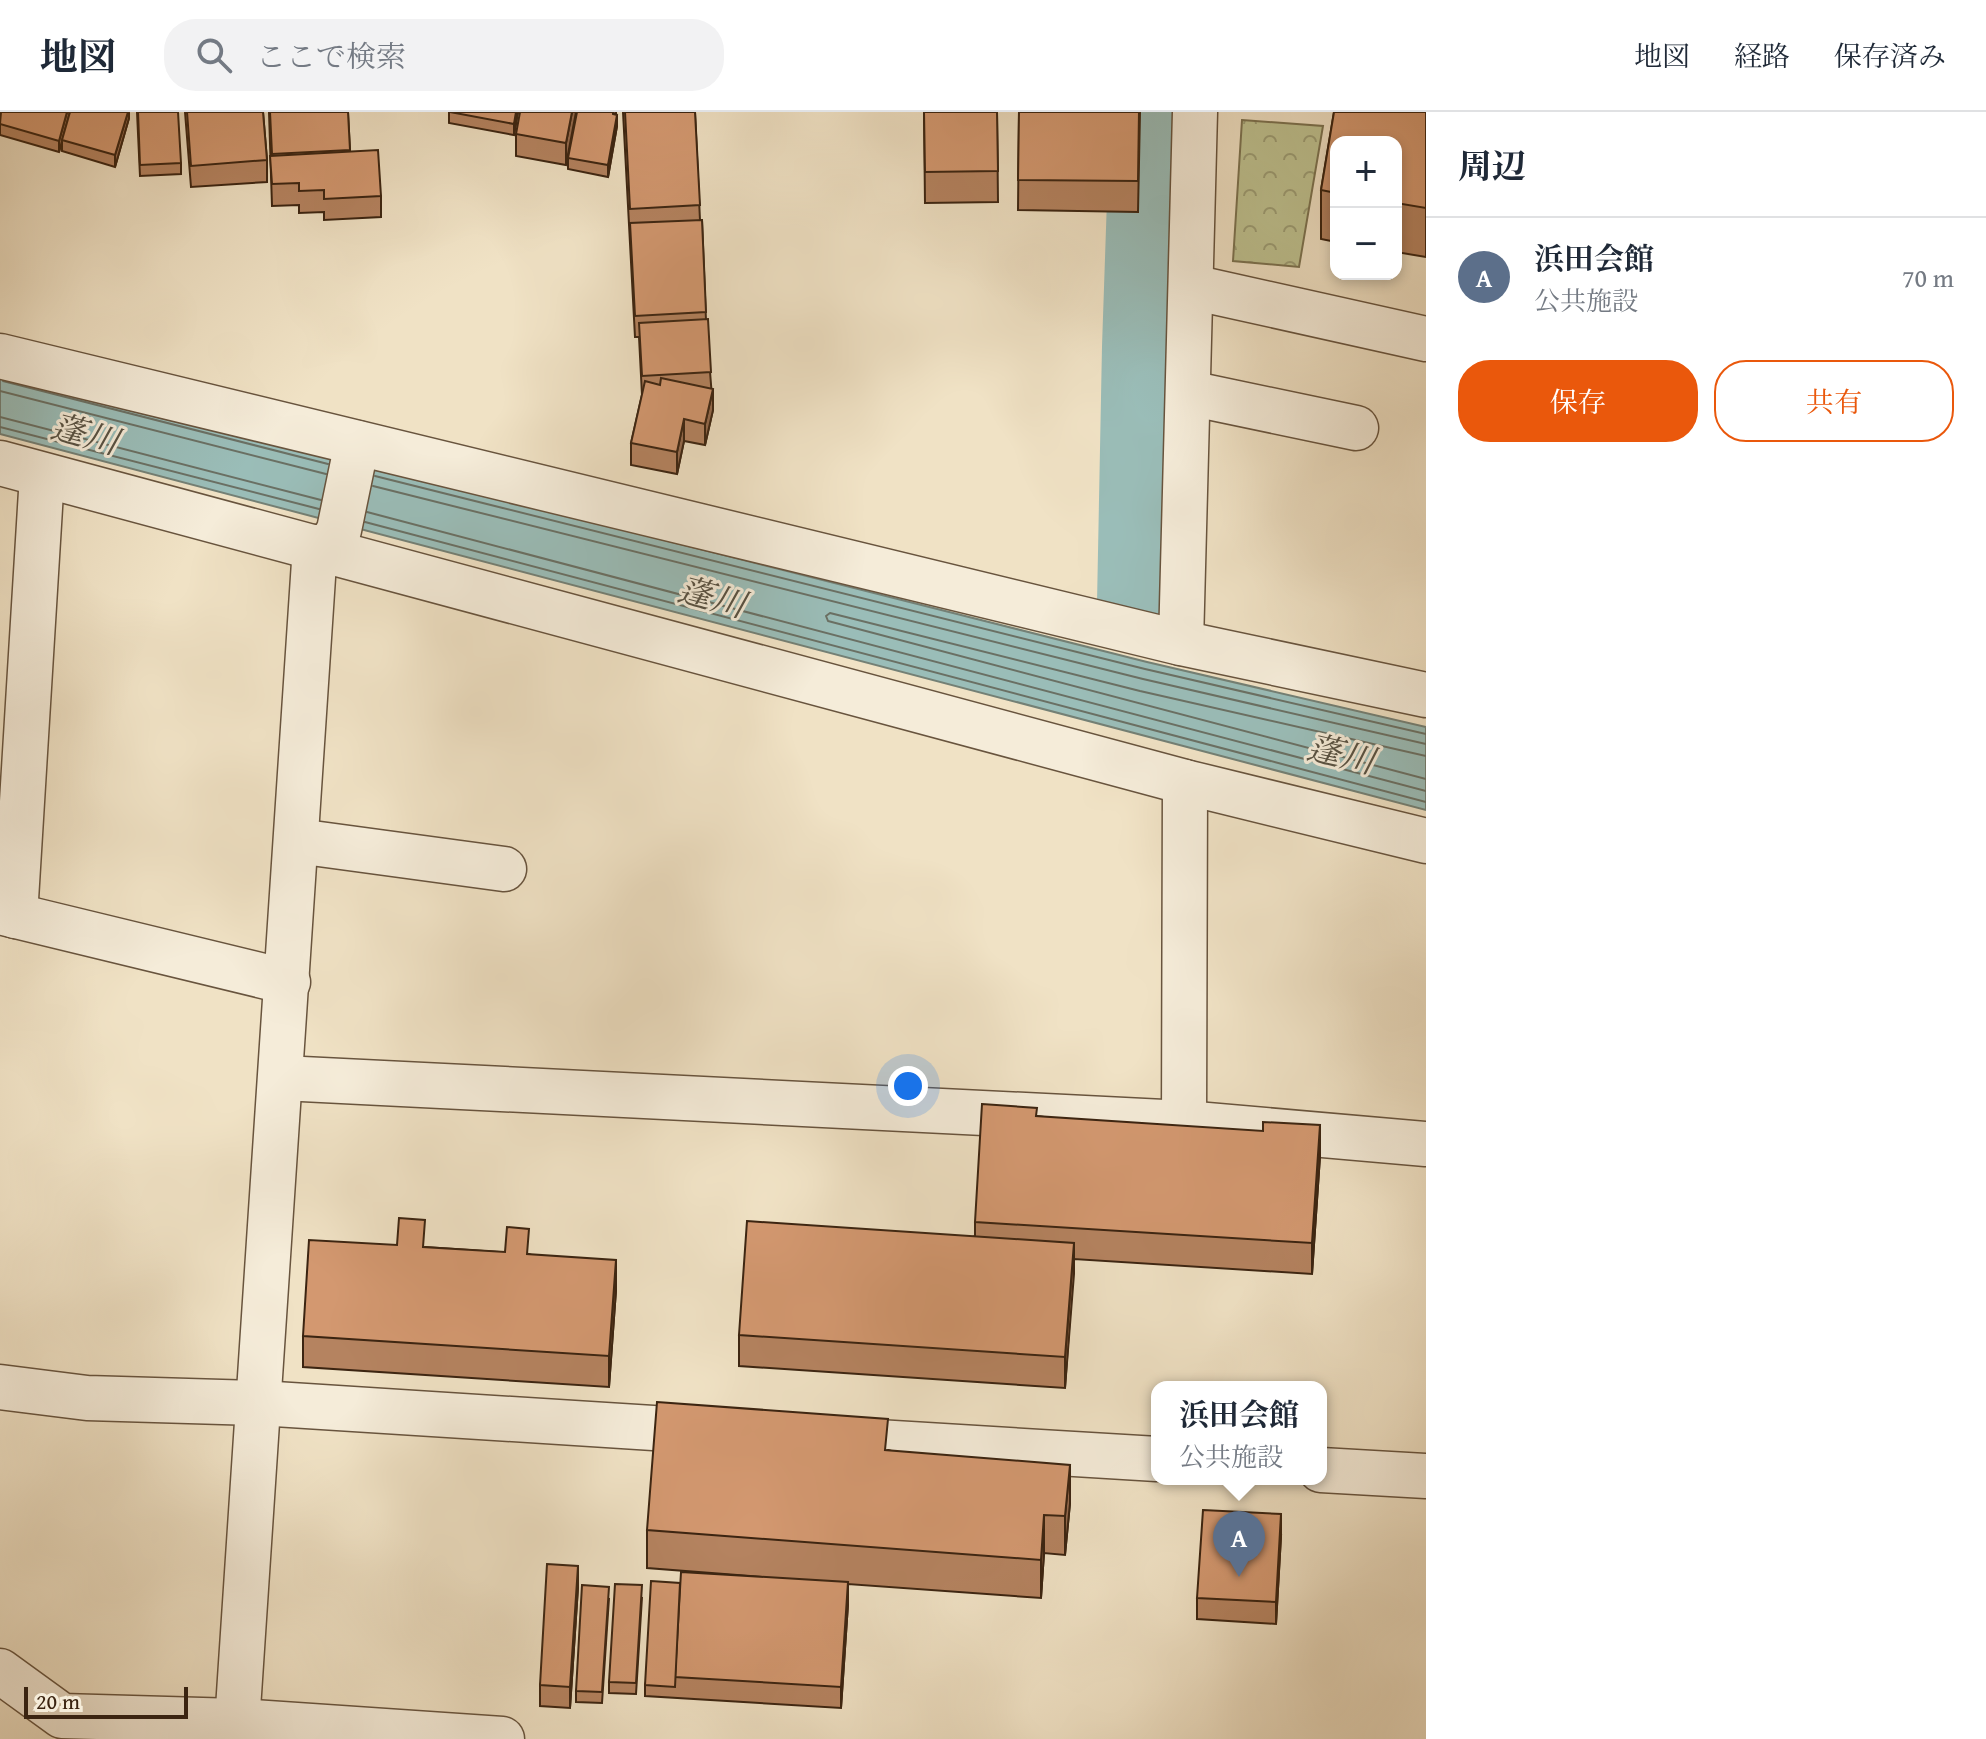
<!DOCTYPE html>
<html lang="ja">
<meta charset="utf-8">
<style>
:root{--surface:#fff;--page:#f2f2f3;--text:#1f2937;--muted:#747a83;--line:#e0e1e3;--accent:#ea580c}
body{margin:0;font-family:"Gentium Book Plus","Noto Serif JP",serif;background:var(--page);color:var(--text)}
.controls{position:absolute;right:24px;top:24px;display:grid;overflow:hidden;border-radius:16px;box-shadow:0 4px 12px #0003}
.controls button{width:72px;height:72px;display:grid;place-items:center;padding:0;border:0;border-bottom:2px solid var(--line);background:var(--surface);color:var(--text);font:40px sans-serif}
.scale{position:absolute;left:24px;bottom:20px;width:164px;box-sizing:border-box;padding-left:8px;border:4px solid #3b2411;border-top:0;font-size:22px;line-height:28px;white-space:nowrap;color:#3b2411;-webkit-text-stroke:6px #f5ecd9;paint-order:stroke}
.you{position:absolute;left:908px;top:974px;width:28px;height:28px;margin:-20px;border:6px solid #fff;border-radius:50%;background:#1a73e8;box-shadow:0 0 0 12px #1a73e833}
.badge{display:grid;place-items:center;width:52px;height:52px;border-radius:50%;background:var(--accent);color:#fff;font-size:26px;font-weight:700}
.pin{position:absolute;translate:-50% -66px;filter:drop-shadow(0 2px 4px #0008)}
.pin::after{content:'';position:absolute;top:42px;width:28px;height:24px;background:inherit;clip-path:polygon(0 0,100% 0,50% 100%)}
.popup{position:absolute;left:1151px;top:1269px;width:176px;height:104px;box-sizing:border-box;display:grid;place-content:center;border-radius:16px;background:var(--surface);filter:drop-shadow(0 2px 6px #0005);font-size:26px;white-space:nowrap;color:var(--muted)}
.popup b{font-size:30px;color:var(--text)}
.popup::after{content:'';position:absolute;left:50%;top:100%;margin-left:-16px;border:16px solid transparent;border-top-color:var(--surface)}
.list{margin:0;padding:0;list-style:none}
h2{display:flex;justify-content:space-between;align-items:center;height:104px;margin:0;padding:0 32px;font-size:34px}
h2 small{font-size:26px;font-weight:400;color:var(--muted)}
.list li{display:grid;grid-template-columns:52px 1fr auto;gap:24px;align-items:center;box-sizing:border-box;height:120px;padding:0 32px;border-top:2px solid var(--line)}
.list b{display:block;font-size:30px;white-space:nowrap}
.list p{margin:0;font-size:26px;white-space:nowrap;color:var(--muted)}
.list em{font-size:26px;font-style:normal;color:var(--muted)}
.actions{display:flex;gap:16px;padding:24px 32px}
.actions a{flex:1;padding:18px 0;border:2px solid var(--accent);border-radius:32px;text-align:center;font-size:28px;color:var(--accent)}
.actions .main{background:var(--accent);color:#fff}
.icon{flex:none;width:44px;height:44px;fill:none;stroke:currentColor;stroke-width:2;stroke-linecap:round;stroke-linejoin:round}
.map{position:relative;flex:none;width:1426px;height:1627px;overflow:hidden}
header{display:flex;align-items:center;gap:48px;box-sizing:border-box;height:112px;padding:0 40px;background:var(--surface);border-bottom:2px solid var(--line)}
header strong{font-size:38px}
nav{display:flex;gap:44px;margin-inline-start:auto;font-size:28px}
.search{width:560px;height:72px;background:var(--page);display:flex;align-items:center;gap:20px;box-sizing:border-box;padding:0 28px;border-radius:32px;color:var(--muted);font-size:30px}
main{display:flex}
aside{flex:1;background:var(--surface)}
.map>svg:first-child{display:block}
</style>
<header>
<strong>地図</strong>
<div class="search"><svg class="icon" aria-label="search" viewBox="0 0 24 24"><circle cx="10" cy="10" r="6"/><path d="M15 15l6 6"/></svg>ここで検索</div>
<nav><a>地図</a><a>経路</a><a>保存済み</a></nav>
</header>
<main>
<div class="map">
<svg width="1426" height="1627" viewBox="0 0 1426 1627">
<defs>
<pattern id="park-crowns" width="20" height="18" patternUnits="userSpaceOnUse" patternTransform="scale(2)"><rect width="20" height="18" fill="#bec291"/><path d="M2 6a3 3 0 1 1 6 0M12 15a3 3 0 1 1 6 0" fill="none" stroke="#9c9d75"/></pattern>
</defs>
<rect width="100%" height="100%" fill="#f0e2c5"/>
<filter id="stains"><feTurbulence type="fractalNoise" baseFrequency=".0025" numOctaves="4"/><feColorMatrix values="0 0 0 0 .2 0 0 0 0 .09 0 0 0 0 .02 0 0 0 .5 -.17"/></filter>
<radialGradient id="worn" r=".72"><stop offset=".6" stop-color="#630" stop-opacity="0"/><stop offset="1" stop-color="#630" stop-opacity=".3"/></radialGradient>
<polygon fill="url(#park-crowns)" stroke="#7c7351" stroke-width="2" points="1242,8 1323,14 1299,155 1233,149"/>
<polygon fill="#9abdb8" stroke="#748075" stroke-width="2" points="0,260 1147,550 1426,615 1426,698 0,322"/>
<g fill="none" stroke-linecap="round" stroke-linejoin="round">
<g stroke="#6a7064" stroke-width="2">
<polyline points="3,269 328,352"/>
<polyline points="0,279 326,362"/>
<polyline points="0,305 321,388"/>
<polyline points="0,315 319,397"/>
<polyline points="375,364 1145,557 1426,622"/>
<polyline points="373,374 1143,567 1426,632"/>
<polyline points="367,400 1426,679"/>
<polyline points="365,410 1426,690"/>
<polyline points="1426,644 1140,579 830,501 826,504 828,509 1426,667"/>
</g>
<polyline stroke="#9abdb8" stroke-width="98" points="1146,492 1151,235 1159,0"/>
<defs>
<g id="minor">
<polyline points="1192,175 1426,227"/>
<polyline points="0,244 1181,531 1426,583"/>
<polyline points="1189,281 1356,316"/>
<polyline points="0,351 1185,670 1426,729"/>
<polyline points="328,439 339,418 357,331"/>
<polyline points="1181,531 1195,0"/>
<polyline points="297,729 504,757"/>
<polyline points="0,800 288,870"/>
<polyline points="15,804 42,363"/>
<polyline points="282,966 1184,1011 1426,1032"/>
<polyline points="1184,1011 1185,670"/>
<polyline points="0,1275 87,1286 259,1291 716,1320"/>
<polyline points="828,1327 1157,1347"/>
<polyline points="1321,1358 1426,1364"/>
<polyline points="0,1559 62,1604 237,1609 502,1627"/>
<polyline points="236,1627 315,435"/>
</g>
</defs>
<use href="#minor" stroke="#68543e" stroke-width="47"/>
<use href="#minor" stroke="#f5ecd9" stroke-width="44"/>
</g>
<g fill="#b58360" stroke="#3b2411" stroke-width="2">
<polygon points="129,0 129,6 115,55 62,39 62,30 59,40 0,23 0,2"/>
<polygon points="137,0 181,51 181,62 140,64"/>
<polygon points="185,0 263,0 267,48 267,70 191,75"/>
<polygon points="269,0 348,0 350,39 381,84 381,105 324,108 324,100 299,101 299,93 272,94"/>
<polygon points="449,0 518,0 514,23 449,11"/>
<polygon points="576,0 566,53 516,44 516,22"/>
<polygon points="616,0 617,14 608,65 568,57 568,46"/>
<polygon points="623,0 695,0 700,108 702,108 706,208 713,298 705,333 684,329 677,362 631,353 631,331 642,283 639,225 635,225"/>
<polygon points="924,0 997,0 998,90 925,91"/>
<polygon points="1019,0 1140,0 1138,100 1018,98"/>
<polygon points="1334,0 1426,0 1426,145 1396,140 1396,30 1336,30 1336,130 1321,127 1321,78"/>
<polygon points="1037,1004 1320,1044 1312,1162 1074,1147 1065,1276 739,1254 739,1223 975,1124 975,1110"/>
<polygon points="425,1135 529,1142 616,1178 609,1275 303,1255 303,1224"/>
<polygon points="888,1338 1070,1391 1065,1443 1044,1441 1041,1486 848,1472 848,1492 841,1596 645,1584 645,1573 680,1471 763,1465 647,1456 647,1418"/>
<polygon points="1281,1424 1276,1512 1197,1507 1197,1486"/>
<polygon points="578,1475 570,1596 540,1594 540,1573"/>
<polygon points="642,1485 636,1582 609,1581 609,1570"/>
<polygon points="609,1486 602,1591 576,1590 576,1579"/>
</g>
<g fill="#946a4e" stroke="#3b2411" stroke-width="2">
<polygon points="67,0 70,0 59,40 59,29"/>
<polygon points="128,0 129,0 129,6 115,55 115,43"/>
<polygon points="516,0 518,0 514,23 514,12"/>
<polygon points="572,0 576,0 566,53 566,31"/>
<polygon points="617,3 617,14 608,65 608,53"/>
<polygon points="713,277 713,298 705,333 705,312"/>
<polygon points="684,307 684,329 677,362 677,340"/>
<polygon points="1320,1013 1320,1044 1312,1162 1312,1131"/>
<polygon points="1074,1131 1074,1162 1065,1276 1065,1245"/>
<polygon points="616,1148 616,1178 609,1275 609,1244"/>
<polygon points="1070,1353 1070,1391 1065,1443 1065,1404"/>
<polygon points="1281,1402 1281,1424 1276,1512 1276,1490"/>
<polygon points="1044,1403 1044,1441 1041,1486 1041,1448"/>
<polygon points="578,1454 578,1475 570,1596 570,1575"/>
<polygon points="848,1470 848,1492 841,1596 841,1575"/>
</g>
<g fill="#d39870" stroke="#3b2411" stroke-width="2">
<polygon points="1,0 67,0 59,29 0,12"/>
<polygon points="70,0 128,0 115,43 62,28"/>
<polygon points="138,0 178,0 181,51 140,53"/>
<polygon points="187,0 263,0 267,48 191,54"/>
<polygon points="270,0 348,0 350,38 272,42"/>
<polygon points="450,0 516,0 514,12"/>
<polygon points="520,0 572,0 566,31 516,22"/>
<polygon points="577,0 613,0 613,2 617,3 608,53 568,46"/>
<polygon points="625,0 695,0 700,93 630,97"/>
<polygon points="924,0 997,0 998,59 925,60"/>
<polygon points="1019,0 1139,0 1138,69 1018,68"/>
<polygon points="1334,0 1426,0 1426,96 1396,91 1396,30 1336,30 1336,81 1321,78"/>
<polygon points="378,38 381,84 324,87 324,78 299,79 299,71 272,72 270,44"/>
<polygon points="702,108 706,200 635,204 630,111"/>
<polygon points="708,207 711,260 642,264 639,211"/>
<polygon points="661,266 713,277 705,312 684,307 677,340 631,331 645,269 660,273"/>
<polygon points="982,992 1037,996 1036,1004 1263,1019 1263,1010 1320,1013 1312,1131 975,1110"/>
<polygon points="399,1106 425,1108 423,1135 505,1140 507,1115 529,1117 527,1142 616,1148 609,1244 303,1224 309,1128 397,1133"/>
<polygon points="747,1109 1074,1131 1065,1245 739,1223"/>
<polygon points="657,1290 888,1307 885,1338 1070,1353 1065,1404 1044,1403 1041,1448 647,1418"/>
<polygon points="1203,1398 1281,1402 1276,1490 1197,1486"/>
<polygon points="547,1452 578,1454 570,1575 540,1573"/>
<polygon points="681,1460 848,1470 841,1575 675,1565"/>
<polygon points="651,1469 680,1471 675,1575 645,1573"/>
<polygon points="615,1472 642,1473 636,1571 609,1570"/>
<polygon points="582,1473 609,1475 602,1580 576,1579"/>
</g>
<g text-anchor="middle" stroke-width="6" stroke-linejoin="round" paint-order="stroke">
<g font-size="34" font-style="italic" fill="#585243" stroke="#f5ecd9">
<text transform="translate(85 322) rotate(15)" y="12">蓬川</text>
<text transform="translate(712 485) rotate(15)" y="12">蓬川</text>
<text transform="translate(1341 642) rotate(13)" y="12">蓬川</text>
</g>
</g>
<rect width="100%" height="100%" filter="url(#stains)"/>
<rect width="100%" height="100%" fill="url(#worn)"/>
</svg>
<div class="controls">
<button>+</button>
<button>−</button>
</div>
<div class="scale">20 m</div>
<div class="you"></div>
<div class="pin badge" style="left:1239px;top:1465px;background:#5c6f8a">A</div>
<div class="popup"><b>浜田会館</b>公共施設</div>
</div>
<aside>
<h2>周辺<small></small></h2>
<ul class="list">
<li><span class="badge" style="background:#5c6f8a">A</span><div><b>浜田会館</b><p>公共施設</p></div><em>70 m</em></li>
</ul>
<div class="actions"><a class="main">保存</a><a>共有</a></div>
</aside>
</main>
